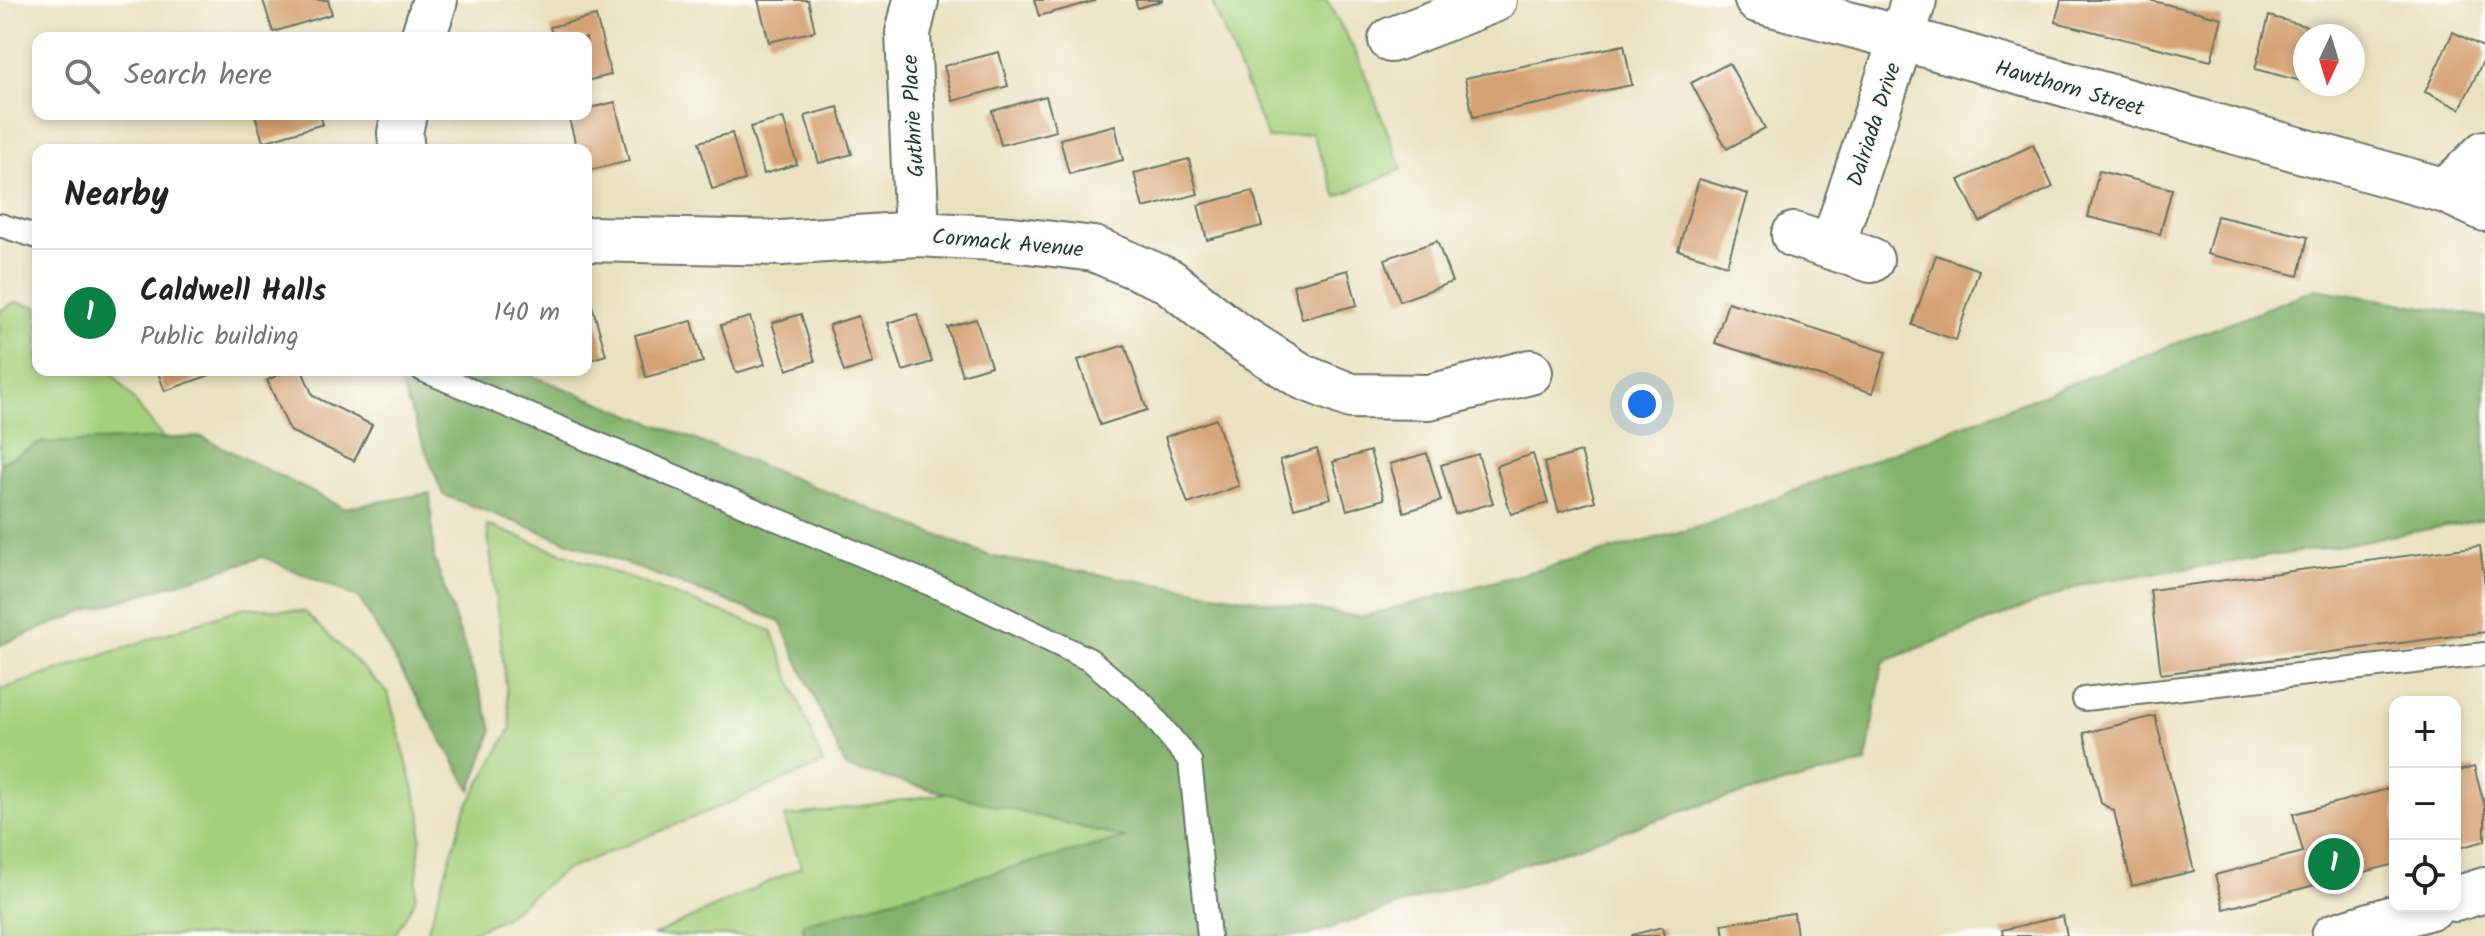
<!DOCTYPE html>
<meta charset="utf-8">
<style>
:root{--surface:#fff;--page:#f6f6f6;--text:#222;--muted:#767676;--line:#e0e0e0;--accent:#0b8043}
body{margin:0;font-family:Kalam,sans-serif;background:var(--page);color:var(--text)}
.controls{position:absolute;right:24px;bottom:24px;display:grid;overflow:hidden;border-radius:16px;box-shadow:0 4px 12px #0003}
.controls button{width:72px;height:72px;display:grid;place-items:center;padding:0;border:0;border-bottom:2px solid var(--line);background:var(--surface);color:var(--text);font:40px sans-serif}
.compass{position:absolute;left:2293px;top:24px;width:72px;height:72px;border-radius:50%;background:var(--surface);box-shadow:0 4px 12px #0003;rotate:184deg}
.you{position:absolute;left:1642px;top:404px;width:28px;height:28px;margin:-20px;border:6px solid #fff;border-radius:50%;background:#1a73e8;box-shadow:0 0 0 12px #1a73e833}
.badge{display:grid;place-items:center;width:52px;height:52px;border-radius:50%;background:var(--accent);color:#fff;font-size:26px;font-weight:700}
.pin{position:absolute;translate:-50% -50%;border:4px solid #fff;box-shadow:0 2px 8px #0006}
.list{margin:0;padding:0;list-style:none}
h2{display:flex;justify-content:space-between;align-items:center;height:104px;margin:0;padding:0 32px;font-size:34px}
h2 small{font-size:26px;font-weight:400;color:var(--muted)}
.list li{display:grid;grid-template-columns:52px 1fr auto;gap:24px;align-items:center;box-sizing:border-box;height:128px;padding:0 32px;border-top:2px solid var(--line)}
.list b{display:block;font-size:30px;white-space:nowrap}
.list p{margin:0;font-size:26px;white-space:nowrap;color:var(--muted)}
.list em{font-size:26px;font-style:normal;color:var(--muted)}
.icon{flex:none;width:44px;height:44px;fill:none;stroke:currentColor;stroke-width:2;stroke-linecap:round;stroke-linejoin:round}
.map{position:relative;flex:none;width:2485px;height:936px;overflow:hidden}
.search{position:absolute;background:var(--surface);box-shadow:0 4px 12px #0003;left:32px;top:32px;width:560px;height:88px;display:flex;align-items:center;gap:20px;box-sizing:border-box;padding:0 28px;border-radius:16px;color:var(--muted);font-size:30px}
.panel{position:absolute;background:var(--surface);box-shadow:0 4px 12px #0003;left:32px;top:144px;width:560px;height:232px;border-radius:16px}
.map>svg:first-child{display:block}
</style>
<div class="map">
<svg width="2485" height="936" viewBox="0 0 2485 936">
<rect width="100%" height="100%" fill="#fdfcf7"/>
<filter id="ink" filterUnits="userSpaceOnUse"><feTurbulence type="fractalNoise" baseFrequency=".0125" numOctaves="2"/><feDisplacementMap in="SourceGraphic" scale="16" xChannelSelector="R" yChannelSelector="G"/><feConvolveMatrix kernelMatrix="1 2 1 2 8 2 1 2 1" color-interpolation-filters="sRGB"/></filter>
<filter id="wash" filterUnits="userSpaceOnUse"><feTurbulence type="fractalNoise" baseFrequency=".006" numOctaves="4" result="noise"/><feDisplacementMap in="SourceGraphic" scale="32" xChannelSelector="R" yChannelSelector="G"/><feGaussianBlur stdDeviation="1.8" result="paint"/><feColorMatrix in="noise" values="0 0 0 0 0 0 0 0 0 0 0 0 0 0 0 0 0 1.4 0 .05"/><feComposite in="paint" operator="in"/></filter>
<g filter="url(#wash)">
<rect width="100%" height="100%" fill="#eae1bf"/>
<g fill="#a4d07c" stroke="#628658" stroke-width="2">
<polygon points="1211,0 1327,0 1359,59 1402,169 1337,197 1312,133 1268,139"/>
<polygon points="15,302 38,307 38,370 110,370 164,439 41,443 0,463 0,311"/>
<polygon points="487,525 772,631 823,764 563,871 502,919 462,936 426,936 465,810 511,728"/>
<polygon points="244,607 305,612 388,693 422,819 415,900 394,936 0,936 0,690"/>
<polygon points="950,793 1127,838 803,923 804,936 652,936 801,867 784,817"/>
</g>
<g fill="#83b26c" stroke="#517850" stroke-width="2">
<polygon points="2316,289 2485,317 2485,519 2314,550 2087,583 1883,662 1866,763 1708,803 1306,936 804,936 803,923 1125,838 846,768 780,621 443,495 395,370 518,370 993,557 1361,617 1705,525"/>
<polygon points="202,437 344,508 430,493 434,558 493,730 471,790 359,598 263,557 81,613 0,645 0,463 41,443"/>
</g>
<g id="blocks">
<g fill="#d6a273">
<polygon points="263,0 328,0 332,14 273,32"/>
<polygon points="758,0 808,0 815,31 769,42"/>
<polygon points="1034,0 1095,0 1095,1 1039,16"/>
<polygon points="1135,0 1162,0 1162,1 1138,8"/>
<polygon points="2061,0 2149,0 2222,18 2211,61 2055,22"/>
<polygon points="596,16 611,75 586,81 586,38 553,38 550,27"/>
<polygon points="2269,16 2338,35 2305,36 2305,82 2255,69"/>
<polygon points="2453,32 2485,48 2485,57 2460,109 2425,92"/>
<polygon points="1624,45 1632,85 1473,117 1465,78"/>
<polygon points="999,52 1008,86 953,101 944,66"/>
<polygon points="1729,63 1765,128 1727,149 1691,83"/>
<polygon points="2314,84 2346,84 2343,93"/>
<polygon points="1046,96 1056,131 1001,145 992,111"/>
<polygon points="615,102 629,161 586,171 586,150 577,150 568,114 586,114 586,109"/>
<polygon points="838,107 852,154 819,163 805,116"/>
<polygon points="255,114 320,114 323,124 263,142"/>
<polygon points="783,118 797,164 764,174 750,127"/>
<polygon points="1115,125 1123,160 1069,174 1060,139"/>
<polygon points="732,133 745,180 712,189 699,142"/>
<polygon points="2033,145 2053,187 1980,222 1959,180"/>
<polygon points="1189,159 1198,194 1143,208 1134,173"/>
<polygon points="2099,171 2172,189 2160,234 2088,217"/>
<polygon points="1699,179 1748,194 1727,265 1678,250"/>
<polygon points="1253,191 1262,226 1207,240 1198,205"/>
<polygon points="2217,216 2308,237 2299,276 2207,254"/>
<polygon points="1437,241 1452,282 1400,301 1385,259"/>
<polygon points="1936,255 1979,270 1956,340 1912,325"/>
<polygon points="1348,270 1357,305 1302,319 1293,285"/>
<polygon points="1728,302 1886,352 1873,393 1715,343"/>
<polygon points="592,305 606,355 586,361 586,307"/>
<polygon points="801,314 815,361 787,370 772,323"/>
<polygon points="917,314 932,362 903,371 888,323"/>
<polygon points="858,316 873,363 844,372 829,325"/>
<polygon points="750,317 765,364 736,373 721,325"/>
<polygon points="976,319 991,366 962,375 947,327"/>
<polygon points="692,321 703,362 646,377 635,335"/>
<polygon points="1125,345 1147,410 1100,425 1078,360"/>
<polygon points="157,370 224,370 165,391"/>
<polygon points="289,370 302,370 313,396 372,425 354,461 290,431 267,380"/>
<polygon points="1216,419 1239,486 1188,504 1165,437"/>
<polygon points="1317,449 1331,498 1294,508 1280,460"/>
<polygon points="1370,451 1384,499 1347,510 1333,462"/>
<polygon points="1581,452 1595,501 1559,512 1544,463"/>
<polygon points="1427,453 1441,501 1404,512 1390,464"/>
<polygon points="1478,454 1493,503 1455,514 1441,465"/>
<polygon points="1533,454 1548,503 1511,514 1496,466"/>
<polygon points="2480,546 2485,586 2485,632 2161,674 2150,590"/>
<polygon points="2155,716 2194,871 2132,886 2114,811 2101,803 2084,733"/>
<polygon points="2474,767 2485,807 2485,841 2455,849 2455,772"/>
<polygon points="2395,787 2395,864 2224,909 2215,875 2303,852 2293,814"/>
<polygon points="1794,913 1797,936 1724,936 1722,924"/>
<polygon points="2063,916 2067,936 2003,936 2002,930"/>
<polygon points="1662,927 1664,936 1632,936 1632,935"/>
</g>
</g>
</g>
<g filter="url(#ink)">
<use href="#blocks" fill-opacity="0" stroke="#667665" stroke-width="2"/>
<g fill="none" stroke-linecap="round" stroke-linejoin="round">
<defs>
<g id="lane">
<polyline points="0,225 38,237"/>
<polyline points="423,370 961,597 1090,660 1143,704 1190,761 1209,936"/>
<polyline points="2084,699 2485,654"/>
</g>
<g id="street">
<polyline points="916,0 908,33 917,234"/>
<polyline points="1757,0 1901,38 2446,191 2485,209"/>
<polyline points="423,38 435,0"/>
<polyline points="1391,40 1494,0"/>
<polyline points="402,150 400,133 404,114"/>
<polyline points="2446,191 2485,153"/>
<polyline points="1794,235 1871,260"/>
<polyline points="586,239 781,243 917,234 1012,239 1094,249 1169,281 1232,332 1303,377 1351,396 1429,397 1530,372"/>
<polyline points="1832,247 1914,0"/>
</g>
<g id="secondary">
<polyline points="2455,899 2485,890"/>
<polyline points="2334,936 2433,906"/>
</g>
</defs>
<use href="#lane" stroke="#667665" stroke-width="26"/>
<use href="#street" stroke="#667665" stroke-width="48"/>
<use href="#secondary" stroke="#667665" stroke-width="48"/>
<use href="#lane" stroke="#fff" stroke-width="22"/>
<use href="#street" stroke="#fff" stroke-width="44"/>
<use href="#secondary" stroke="#fff" stroke-width="44"/>
</g>
</g>
<g text-anchor="middle" stroke-width="6" stroke-linejoin="round" paint-order="stroke">
<g font-size="22" fill="#1f3d34" stroke="#fdfcf7">
<text transform="translate(2070 87) rotate(16)" y="8">Hawthorn Street</text>
<text transform="translate(912 116) rotate(-93)" y="8">Guthrie Place</text>
<text transform="translate(1873 124) rotate(-72)" y="8">Dalriada Drive</text>
<text transform="translate(1008 242) rotate(5)" y="8">Cormack Avenue</text>
</g>
</g>
</svg>
<div class="controls">
<button>+</button>
<button>−</button>
<button><svg class="icon" aria-label="locate" viewBox="0 0 24 24"><circle cx="12" cy="12" r="6"/><path d="M12 2v4M12 18v4M2 12h4M18 12h4"/></svg></button>
</div>
<svg class="compass" viewBox="-18 -18 36 36"><path d="M0-13l5 13h-10z" fill="#e53935"/><path d="M0 13l5-13h-10z" fill="#767676"/></svg>
<div class="you"></div>
<div class="pin badge" style="left:2334px;top:864px">1</div>
<div class="search"><svg class="icon" aria-label="search" viewBox="0 0 24 24"><circle cx="10" cy="10" r="6"/><path d="M15 15l6 6"/></svg>Search here</div>
<section class="panel">
<h2>Nearby<small></small></h2>
<ul class="list">
<li><span class="badge">1</span><div><b>Caldwell Halls</b><p>Public building</p></div><em>140 m</em></li>
</ul>
</section>
</div>
